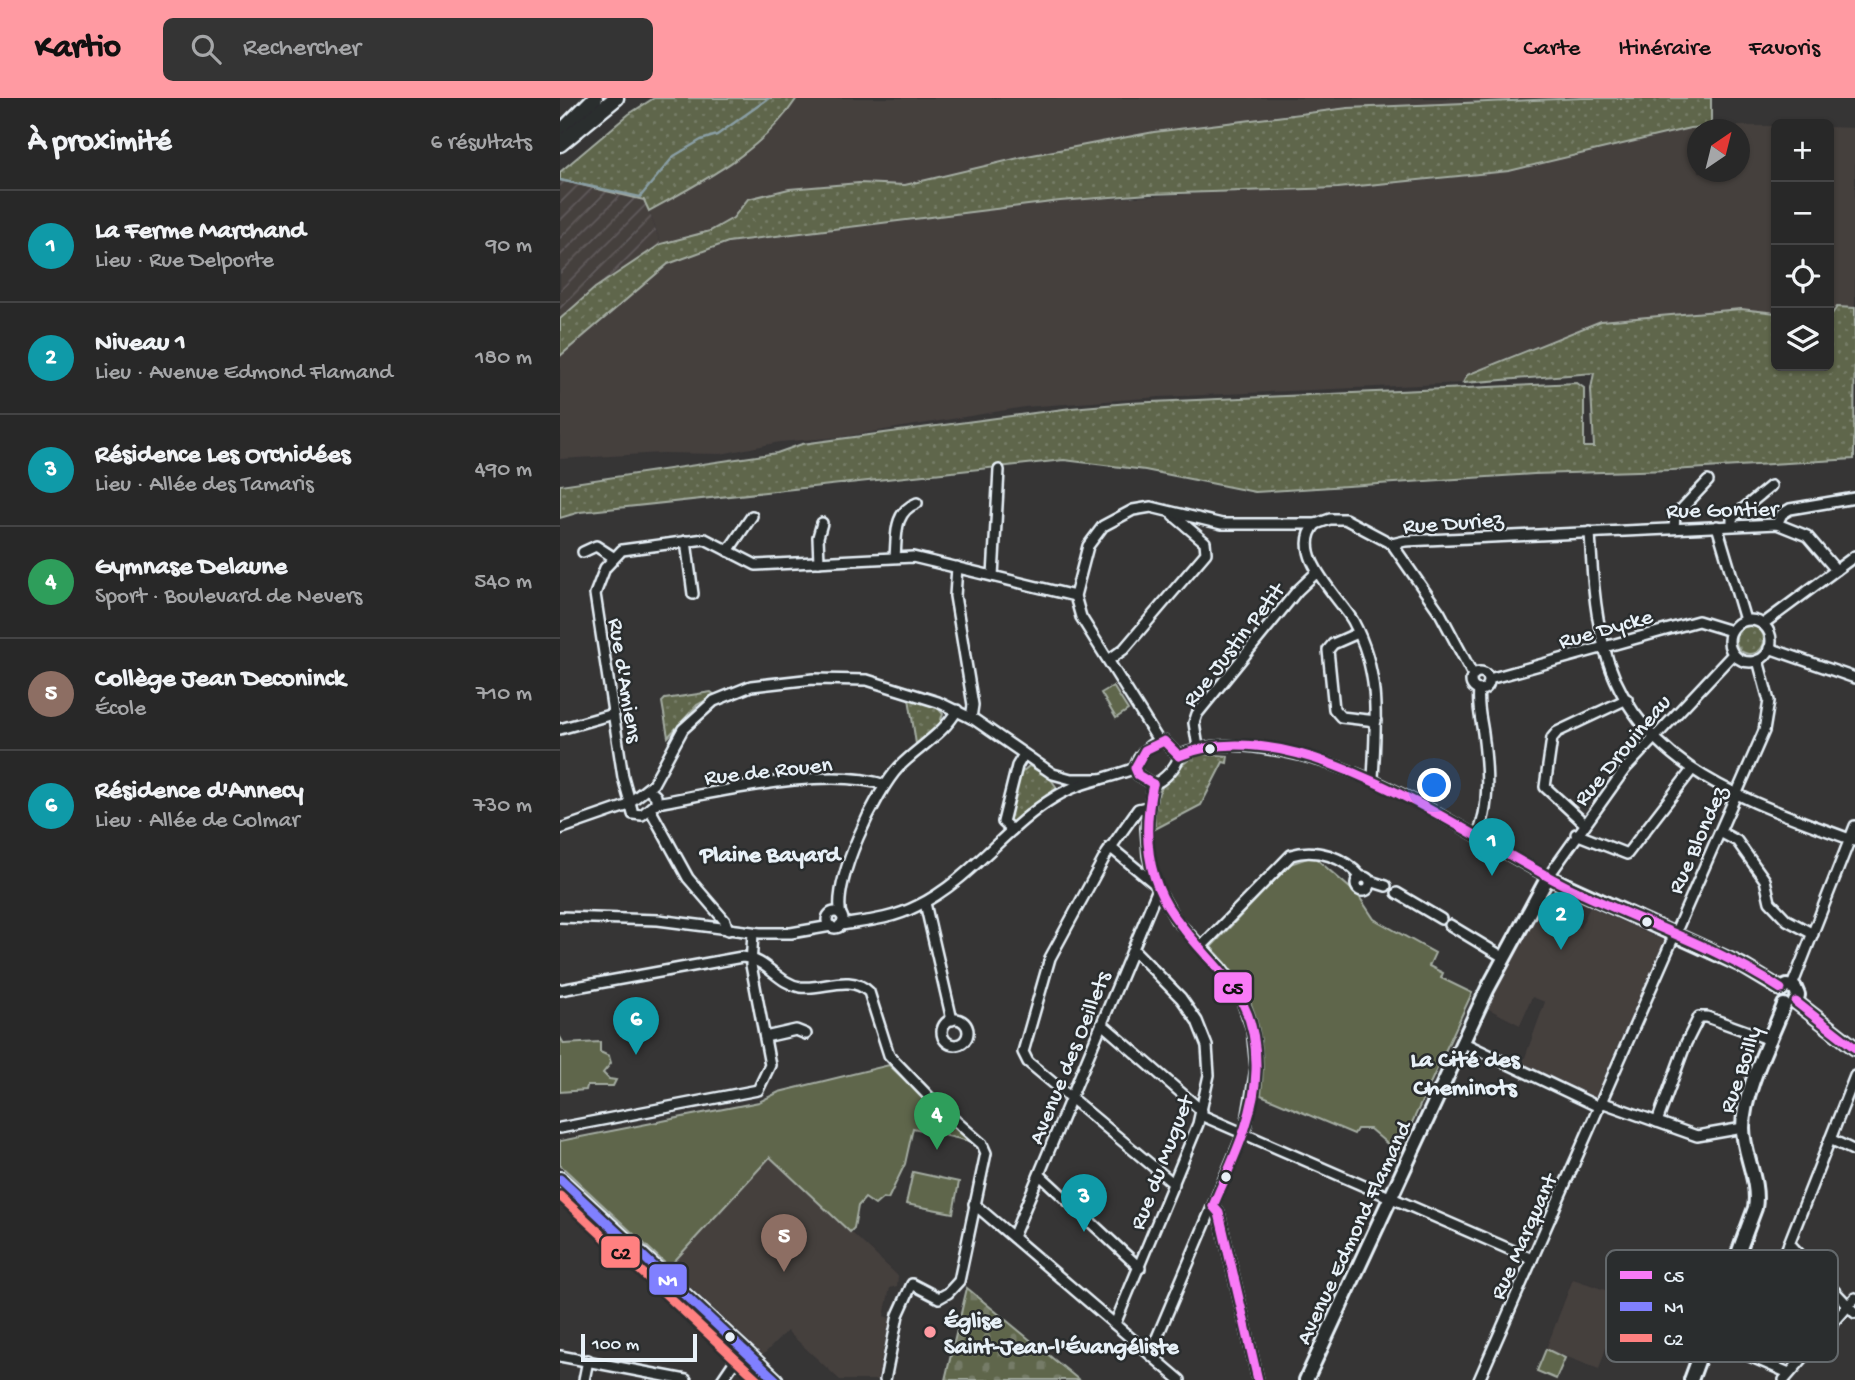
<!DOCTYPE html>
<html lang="fr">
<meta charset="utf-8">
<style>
:root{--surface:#282828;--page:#343434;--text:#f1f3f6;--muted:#a5a6a8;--line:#444445;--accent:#ff9aa2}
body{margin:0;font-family:"Gochi Hand",sans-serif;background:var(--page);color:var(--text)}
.controls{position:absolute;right:21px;top:21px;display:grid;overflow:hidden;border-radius:10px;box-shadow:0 2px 5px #0004}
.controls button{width:63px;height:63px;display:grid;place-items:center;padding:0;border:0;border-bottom:2px solid var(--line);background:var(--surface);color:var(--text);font:35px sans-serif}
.compass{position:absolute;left:1127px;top:21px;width:63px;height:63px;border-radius:50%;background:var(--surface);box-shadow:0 2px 5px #0004;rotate:35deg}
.scale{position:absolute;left:21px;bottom:18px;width:116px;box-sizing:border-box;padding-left:7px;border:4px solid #e8f1f8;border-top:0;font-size:19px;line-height:24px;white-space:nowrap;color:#e8f1f8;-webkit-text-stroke:5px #2a2d2e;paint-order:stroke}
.you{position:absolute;left:875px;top:688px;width:24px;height:24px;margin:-18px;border:5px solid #fff;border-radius:50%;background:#1a73e8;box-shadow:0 0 0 10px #1a73e833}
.badge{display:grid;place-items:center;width:46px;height:46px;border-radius:50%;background:var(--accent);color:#fff;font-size:23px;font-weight:700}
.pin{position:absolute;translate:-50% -58px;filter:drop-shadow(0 2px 4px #0008)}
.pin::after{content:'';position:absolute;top:37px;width:24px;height:21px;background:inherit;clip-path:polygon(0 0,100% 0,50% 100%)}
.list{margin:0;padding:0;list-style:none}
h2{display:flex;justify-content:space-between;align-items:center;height:91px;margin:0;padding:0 28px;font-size:30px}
h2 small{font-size:23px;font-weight:400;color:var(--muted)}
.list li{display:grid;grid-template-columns:46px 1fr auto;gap:21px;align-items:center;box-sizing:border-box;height:112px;padding:0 28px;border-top:2px solid var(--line)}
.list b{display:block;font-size:26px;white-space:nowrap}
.list p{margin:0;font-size:23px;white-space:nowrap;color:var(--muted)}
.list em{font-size:23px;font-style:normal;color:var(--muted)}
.icon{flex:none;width:38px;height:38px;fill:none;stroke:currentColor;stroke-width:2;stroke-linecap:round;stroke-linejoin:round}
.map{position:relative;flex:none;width:1295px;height:1282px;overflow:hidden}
header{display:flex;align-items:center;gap:42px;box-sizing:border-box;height:98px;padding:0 35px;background:var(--accent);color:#111}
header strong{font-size:33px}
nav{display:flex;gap:38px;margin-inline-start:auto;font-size:24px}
.search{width:490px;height:63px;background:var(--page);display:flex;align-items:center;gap:18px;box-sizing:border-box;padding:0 24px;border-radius:10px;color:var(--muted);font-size:26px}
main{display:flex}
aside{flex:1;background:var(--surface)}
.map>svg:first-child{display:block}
</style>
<header>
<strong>Kartio</strong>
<div class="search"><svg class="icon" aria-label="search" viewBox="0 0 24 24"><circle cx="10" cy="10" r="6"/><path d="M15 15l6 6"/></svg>Rechercher</div>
<nav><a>Carte</a><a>Itinéraire</a><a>Favoris</a></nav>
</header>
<main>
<aside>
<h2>À proximité<small>6 résultats</small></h2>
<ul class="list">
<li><span class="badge" style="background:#0f9aa8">1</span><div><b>La Ferme Marchand</b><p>Lieu · Rue Delporte</p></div><em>90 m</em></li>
<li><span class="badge" style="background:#0f9aa8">2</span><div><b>Niveau 1</b><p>Lieu · Avenue Edmond Flamand</p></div><em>180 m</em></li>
<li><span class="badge" style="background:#0f9aa8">3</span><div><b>Résidence Les Orchidées</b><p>Lieu · Allée des Tamaris</p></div><em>490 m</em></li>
<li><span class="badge" style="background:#2e9e5b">4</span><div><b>Gymnase Delaune</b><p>Sport · Boulevard de Nevers</p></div><em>540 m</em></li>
<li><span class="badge" style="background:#8d6e63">5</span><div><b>Collège Jean Deconinck</b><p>École</p></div><em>710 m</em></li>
<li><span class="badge" style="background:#0f9aa8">6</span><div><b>Résidence d'Annecy</b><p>Lieu · Allée de Colmar</p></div><em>730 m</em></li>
</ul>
</aside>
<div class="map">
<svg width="1295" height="1282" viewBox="0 0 1295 1282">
<defs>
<pattern id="industrial-furrows" width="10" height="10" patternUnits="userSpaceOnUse" patternTransform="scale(1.75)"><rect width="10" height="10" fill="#453f3e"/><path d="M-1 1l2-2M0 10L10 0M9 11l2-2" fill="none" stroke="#605b5b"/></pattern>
<pattern id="grass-dots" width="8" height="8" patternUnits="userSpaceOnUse" patternTransform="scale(1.75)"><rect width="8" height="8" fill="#5f664c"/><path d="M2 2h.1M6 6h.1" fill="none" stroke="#767c67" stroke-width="1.8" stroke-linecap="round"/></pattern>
<pattern id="cemetery-stones" width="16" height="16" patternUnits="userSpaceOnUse" patternTransform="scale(1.75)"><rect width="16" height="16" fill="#5f664c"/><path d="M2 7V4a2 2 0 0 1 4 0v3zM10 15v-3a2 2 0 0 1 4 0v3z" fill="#767c67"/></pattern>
</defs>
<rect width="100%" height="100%" fill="#363535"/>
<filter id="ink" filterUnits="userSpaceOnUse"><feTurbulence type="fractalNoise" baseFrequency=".0143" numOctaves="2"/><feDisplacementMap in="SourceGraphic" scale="14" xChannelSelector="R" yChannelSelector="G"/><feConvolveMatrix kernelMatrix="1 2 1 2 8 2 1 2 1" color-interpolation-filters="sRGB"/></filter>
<g filter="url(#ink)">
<g fill="#453f3e" fill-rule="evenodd">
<polygon points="237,0 1022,0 788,10 345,87 299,85 188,101 173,120 150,133 101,146 89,113 159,74 177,61 216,27"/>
<path d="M1178,28H1216V215L1181,211L973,249L908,276L903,285L600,299L465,309L282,339L220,344L161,356L102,355L0,361V258L108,166L168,144L500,103L863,83L949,73L1130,30ZM1138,32H1180V74H1138Z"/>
<polygon points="1269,29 1295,30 1295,210 1277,209 1269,220"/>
<polygon points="1030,809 1104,843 1035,999 963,965 985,904 972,899 960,927 927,910 978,810 1020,830"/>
<polygon points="211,1059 338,1178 337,1188 330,1190 324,1218 330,1220 317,1282 280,1282 227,1233 203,1257 109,1169"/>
<polygon points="1013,1181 1063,1198 1039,1271 986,1251"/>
</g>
<polygon fill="url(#industrial-furrows)" points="0,82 85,102 108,166 0,258"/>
<g fill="url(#grass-dots)" stroke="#a4aca2" stroke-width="2">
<path d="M94,0H237C202,54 143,83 89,113L84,102L0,82V74L69,16Z"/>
<polygon points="1022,0 1151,0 1151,29 1130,30 949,73 778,90 589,96 500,103 168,144 108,166 0,258 0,221 35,190 101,146 150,133 173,120 188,101 229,91 299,85 345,87 467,58 594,34 788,10"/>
<polygon points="1277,209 1295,210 1294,361 1112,372 974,376 695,394 585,372 504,362 20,414 0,420 0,387 217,355 242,346 511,310 569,305 1017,285 1024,290 1024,349 1034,349 1031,291 1034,275 903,285 907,277 1041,223 1181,211 1216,215 1216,268 1269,268 1269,220"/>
<circle cx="1190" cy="542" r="14"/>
<polygon points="151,594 155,597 137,607 108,639 102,604 105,601"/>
<polygon points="349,600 377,609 383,616 380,625 356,646"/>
<path d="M640,656L668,658L667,665L663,664L641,707L595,731C595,721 593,710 596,701C602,685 624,661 640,656Z"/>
<polygon points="469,668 490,680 497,690 449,727 447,722 461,675"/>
</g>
<polygon fill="url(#cemetery-stones)" stroke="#a4aca2" stroke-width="2" points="407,1190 519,1282 385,1282"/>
<g fill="#5f664c" stroke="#a4aca2" stroke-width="2">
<polygon points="553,588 568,612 556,620 541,595"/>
<path d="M753,758L798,797L814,821L875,855L869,868L883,875L881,880L912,895L838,1055L810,1031H797L794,1036L701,997C708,936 694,892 651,849L730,766Z"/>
<polygon points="0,939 4,946 40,944 40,954 49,958 51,965 43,975 49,981 56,982 53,988 27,988 26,992 0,994"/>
<polygon points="329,967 409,1043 353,1030 345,1066 328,1101 323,1100 315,1107 305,1100 298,1108 294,1130 290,1134 210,1059 109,1169 0,1067 0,1043 199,1004 219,994"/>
<polygon points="353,1074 399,1084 393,1115 346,1106"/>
<polygon points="986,1251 1005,1260 996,1281 977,1273"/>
</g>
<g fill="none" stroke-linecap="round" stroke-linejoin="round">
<polyline stroke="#899ea4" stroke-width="2.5" points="0,82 80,99 114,58 141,42 157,37 209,0"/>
<defs>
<g id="street">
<path d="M756,426C729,455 779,499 793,523C821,575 816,624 813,680"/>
<polyline points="1217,426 1222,416 1230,411 1295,400"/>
<polyline points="1172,427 1172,420 1211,388"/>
<polyline points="1157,428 1185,522"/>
<polyline points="1114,430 1115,418 1148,383"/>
<path d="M1030,434C1032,471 1034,509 1043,545C1073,671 1189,703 1295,743"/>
<polyline points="126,443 133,496"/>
<polyline points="832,446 845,443 1217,426 1247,438 1276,472"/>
<polyline points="168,453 192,418"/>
<polyline points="23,454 36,448 53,459"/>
<path d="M335,459C337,438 333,414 357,405"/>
<polyline points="259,464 258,439 262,425"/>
<polyline points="397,469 395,498 413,607 411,620"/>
<polyline points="433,478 439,372"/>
<circle cx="1190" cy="543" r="21"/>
<polyline points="1203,526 1295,458"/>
<polyline points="798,535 773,546 768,552 774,611 781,619 816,623"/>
<polyline points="1209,550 1295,580"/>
<polyline points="550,561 564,551 646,455 645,444 613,417"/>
<circle cx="920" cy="583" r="9"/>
<polyline points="929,581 1138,523 1171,533"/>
<polyline points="0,631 53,616"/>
<polyline points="598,642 521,519 515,498 528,448 543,428 573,412 591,409 662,426 756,426 770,421 785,421 832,446 880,515 913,577"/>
<polyline points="638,649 634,625 637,616 737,493 757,474"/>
<path d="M619,658C645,645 674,646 702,650C813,665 893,728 988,779L1065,671L1173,556"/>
<path d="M593,686L578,677L575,670C577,658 591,642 604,643L619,658"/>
<path d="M593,686C604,683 617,668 619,658"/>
<polyline points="88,691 96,698 96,705 82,717 73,716 70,704 93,686 123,631 154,603 191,588 253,581 307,582 378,604 415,622 493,676 511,681 540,681"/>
<polyline points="70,704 63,679 35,496 45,470 62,452 145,441 196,467 353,459 515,498"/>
<path d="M96,705C156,695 267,667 325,687"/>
<polyline points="587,709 578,711 547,755 490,860 463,954 468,964 614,1086"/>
<polyline points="90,711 128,780 165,823 168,832"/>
<polyline points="1024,725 985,689 992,640 997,634 1067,601"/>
<polyline points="0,731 69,707"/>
<polyline points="452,732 443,724 457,668 463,658"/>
<polyline points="1160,734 1177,743 1205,782 1210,804 1227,822 1253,836"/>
<polyline points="1016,736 1067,756 1131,673"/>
<path d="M917,738C931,709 927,667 923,635C921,620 917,608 919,592"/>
<polyline points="550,749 595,786"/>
<circle cx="803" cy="786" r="7"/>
<polyline points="810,783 826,788"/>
<polyline points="837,795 881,821"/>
<polyline points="365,805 392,922"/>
<circle cx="275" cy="822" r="8"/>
<path d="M281,817C272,784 316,693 339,669C357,650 384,636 397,612"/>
<polyline points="0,819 98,822 200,835 231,835 271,828"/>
<path d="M280,827C307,823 332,821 357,808C411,782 445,729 495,699C520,683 549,681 575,670"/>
<polyline points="890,827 943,859"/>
<path d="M641,849L731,757C756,749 784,759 801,779"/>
<polyline points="1232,888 1295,728"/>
<path d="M0,892L182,859C207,861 217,885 240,889C264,892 289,875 309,894L329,957L374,1004L422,1046L426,1055L399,1183L388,1195L379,1200L352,1186L338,1217L325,1282"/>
<circle cx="395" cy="934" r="13"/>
<polyline points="542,926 642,1013"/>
<polyline points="205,939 236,932 246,936"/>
<polyline points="902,944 1039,1009"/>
<polyline points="1041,1004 1137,1038 1183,1030"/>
<polyline points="641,1017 972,1161"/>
<polyline points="1097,1024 1126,945 1139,919 1147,919 1211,942"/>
<polyline points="0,1030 198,992 210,967 191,867 193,835"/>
<polyline points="1270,1041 1295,1053"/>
<polyline points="480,1077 580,1170"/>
<polyline points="414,1106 620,1282"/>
<polyline points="653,1108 659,1115 698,1282"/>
<polyline points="453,1139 597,793"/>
<polyline points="1229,1145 1295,1215"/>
<polyline points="1215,1181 1295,978"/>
<polyline points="555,1226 638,1026 649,977 647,948 637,923 621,900 573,851"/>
<polyline points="1164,1247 1229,1275"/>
<polyline points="590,1256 686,1029 696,970 692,931 679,895 661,869 616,822 595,786 588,757 586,730 593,686"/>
<polyline points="0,1258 126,1282"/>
<polyline points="24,1282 28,1262"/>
<polyline points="162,1282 183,1251"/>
<polyline points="919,1282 1204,633 1209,603 1198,562"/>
<polyline points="1224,1282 1295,1200"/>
</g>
<g id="secondary">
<polyline points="1221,891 1227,888 1235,890 1238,897 1236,904"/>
<polyline points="1236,904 1295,950"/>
<polyline points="0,1081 216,1282"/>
<polyline points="746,1282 927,892 988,779 1181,867 1221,891"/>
<path d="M1131,1282L1195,1110C1200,1083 1183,1056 1183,1030C1183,993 1211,941 1224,907"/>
</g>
<g id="primary">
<polyline points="4,31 35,0"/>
<polyline points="0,46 56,0"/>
</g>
</defs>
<use href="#street" stroke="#e8f1f8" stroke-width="14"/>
<use href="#secondary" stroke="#e8f1f8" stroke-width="18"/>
<use href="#primary" stroke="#e8f1f8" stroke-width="19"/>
<use href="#street" stroke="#2a2d2e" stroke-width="9"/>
<use href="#secondary" stroke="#2a2d2e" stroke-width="12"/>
<use href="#primary" stroke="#2a2d2e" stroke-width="14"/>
<defs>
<g id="bus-1">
<path d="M619,658C736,608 908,740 1010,790C1079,823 1158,849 1221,891"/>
<path d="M593,686C583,732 585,778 614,818C654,874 698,892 696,972C695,1020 671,1065 653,1108"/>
<polyline points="593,686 578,677 575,670 585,652 604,643 619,658"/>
<polyline points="1236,904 1295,950"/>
<polyline points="653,1108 659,1115 698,1282"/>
</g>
<polyline id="bus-2" points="0,1081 216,1282"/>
<polyline id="bus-3" points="0,1098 198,1282"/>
</defs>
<use href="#bus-1" stroke="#2a2d2e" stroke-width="14"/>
<use href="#bus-2" stroke="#2a2d2e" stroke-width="14"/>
<use href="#bus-3" stroke="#2a2d2e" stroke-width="14"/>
<use href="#bus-1" stroke="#f97af7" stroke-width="9"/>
<use href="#bus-2" stroke="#8080ff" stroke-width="9"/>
<use href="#bus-3" stroke="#ff8080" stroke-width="9"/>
</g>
</g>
<g fill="#e8f1f8" stroke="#2a2d2e" stroke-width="2.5">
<circle cx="650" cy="651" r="6"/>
<circle cx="1087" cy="824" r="6"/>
<circle cx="666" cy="1079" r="6"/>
<circle cx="170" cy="1239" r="6"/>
</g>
<circle fill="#ff9aa2" stroke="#2a2d2e" stroke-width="2.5" cx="370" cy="1234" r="7"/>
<g text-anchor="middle" stroke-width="5" stroke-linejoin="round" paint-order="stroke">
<g font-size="23" fill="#e8f1f8" stroke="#2a2d2e">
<text transform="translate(1162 410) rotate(-1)" y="8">Rue Gontier</text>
<text transform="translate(893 423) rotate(-4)" y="8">Rue Duriez</text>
<text transform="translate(1045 529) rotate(-16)" y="8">Rue Dycke</text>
<text transform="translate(672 546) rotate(-52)" y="8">Rue Justin Petit</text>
<text transform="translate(67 582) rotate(81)" y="8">Rue d'Amiens</text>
<text transform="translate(1061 651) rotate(-50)" y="8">Rue Drouineau</text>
<text transform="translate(208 671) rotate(-6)" y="8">Rue de Rouen</text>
<text transform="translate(1136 741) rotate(-66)" y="8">Rue Blondez</text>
<text transform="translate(508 959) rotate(-68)" y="8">Avenue des Oeillets</text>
<text transform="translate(1179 971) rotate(-71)" y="8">Rue Boilly</text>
<text transform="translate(600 1064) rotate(-69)" y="8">Rue du Muguet</text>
<text transform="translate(792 1134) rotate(-65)" y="8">Avenue Edmond Flamand</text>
<text transform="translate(962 1138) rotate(-66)" y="8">Rue Marquant</text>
</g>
<g font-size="23" font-weight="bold" fill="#e8f1f8" stroke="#2a2d2e" text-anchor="start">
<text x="384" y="1229">Église<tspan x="384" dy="26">Saint-Jean-l'Évangéliste</tspan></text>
</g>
<g font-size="24" font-weight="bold" fill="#e8f1f8" stroke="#2a2d2e">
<text x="210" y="763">Plaine Bayard</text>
<text x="905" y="968">La Cité des<tspan x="905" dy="28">Cheminots</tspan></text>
</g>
</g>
<rect x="1046" y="1152" width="232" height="112" rx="10" fill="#2a2d2e" stroke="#63686b" stroke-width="2"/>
<rect x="1060" y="1173" width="32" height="8" fill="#f97af7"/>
<rect x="1060" y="1204" width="32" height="9" fill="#8080ff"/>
<rect x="1060" y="1236" width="32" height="8" fill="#ff8080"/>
<g font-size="19" fill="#e8f1f8">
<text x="1104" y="1184">C5</text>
<text x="1104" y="1215">N1</text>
<text x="1104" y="1247">C2</text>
</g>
<g stroke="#2a2d2e" stroke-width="2.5">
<rect x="653" y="873" width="40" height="33" rx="7" fill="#f97af7"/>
<rect x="40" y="1137" width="41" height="34" rx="7" fill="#ff8080"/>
<rect x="88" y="1165" width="40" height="33" rx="7" fill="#8080ff"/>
</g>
<g font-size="19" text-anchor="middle" font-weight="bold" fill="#fff">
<text x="108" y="1188">N1</text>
</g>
<g font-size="19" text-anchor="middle" font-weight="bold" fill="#111">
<text x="673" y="896">C5</text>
<text x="61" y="1161">C2</text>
</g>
</svg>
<div class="controls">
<button>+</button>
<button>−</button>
<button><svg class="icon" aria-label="locate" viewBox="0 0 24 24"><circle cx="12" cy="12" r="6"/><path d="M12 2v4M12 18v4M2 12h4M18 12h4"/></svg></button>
<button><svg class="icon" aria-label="layers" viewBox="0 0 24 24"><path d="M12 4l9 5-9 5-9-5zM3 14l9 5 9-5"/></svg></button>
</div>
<svg class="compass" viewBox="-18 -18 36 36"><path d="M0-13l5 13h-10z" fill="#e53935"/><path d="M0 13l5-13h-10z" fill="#a5a6a8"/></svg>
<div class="scale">100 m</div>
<div class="you"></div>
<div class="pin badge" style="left:932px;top:778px;background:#0f9aa8">1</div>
<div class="pin badge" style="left:1001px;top:852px;background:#0f9aa8">2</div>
<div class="pin badge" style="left:524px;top:1134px;background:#0f9aa8">3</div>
<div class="pin badge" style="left:377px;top:1052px;background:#2e9e5b">4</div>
<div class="pin badge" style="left:224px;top:1174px;background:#8d6e63">5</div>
<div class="pin badge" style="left:76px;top:957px;background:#0f9aa8">6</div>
</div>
</main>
